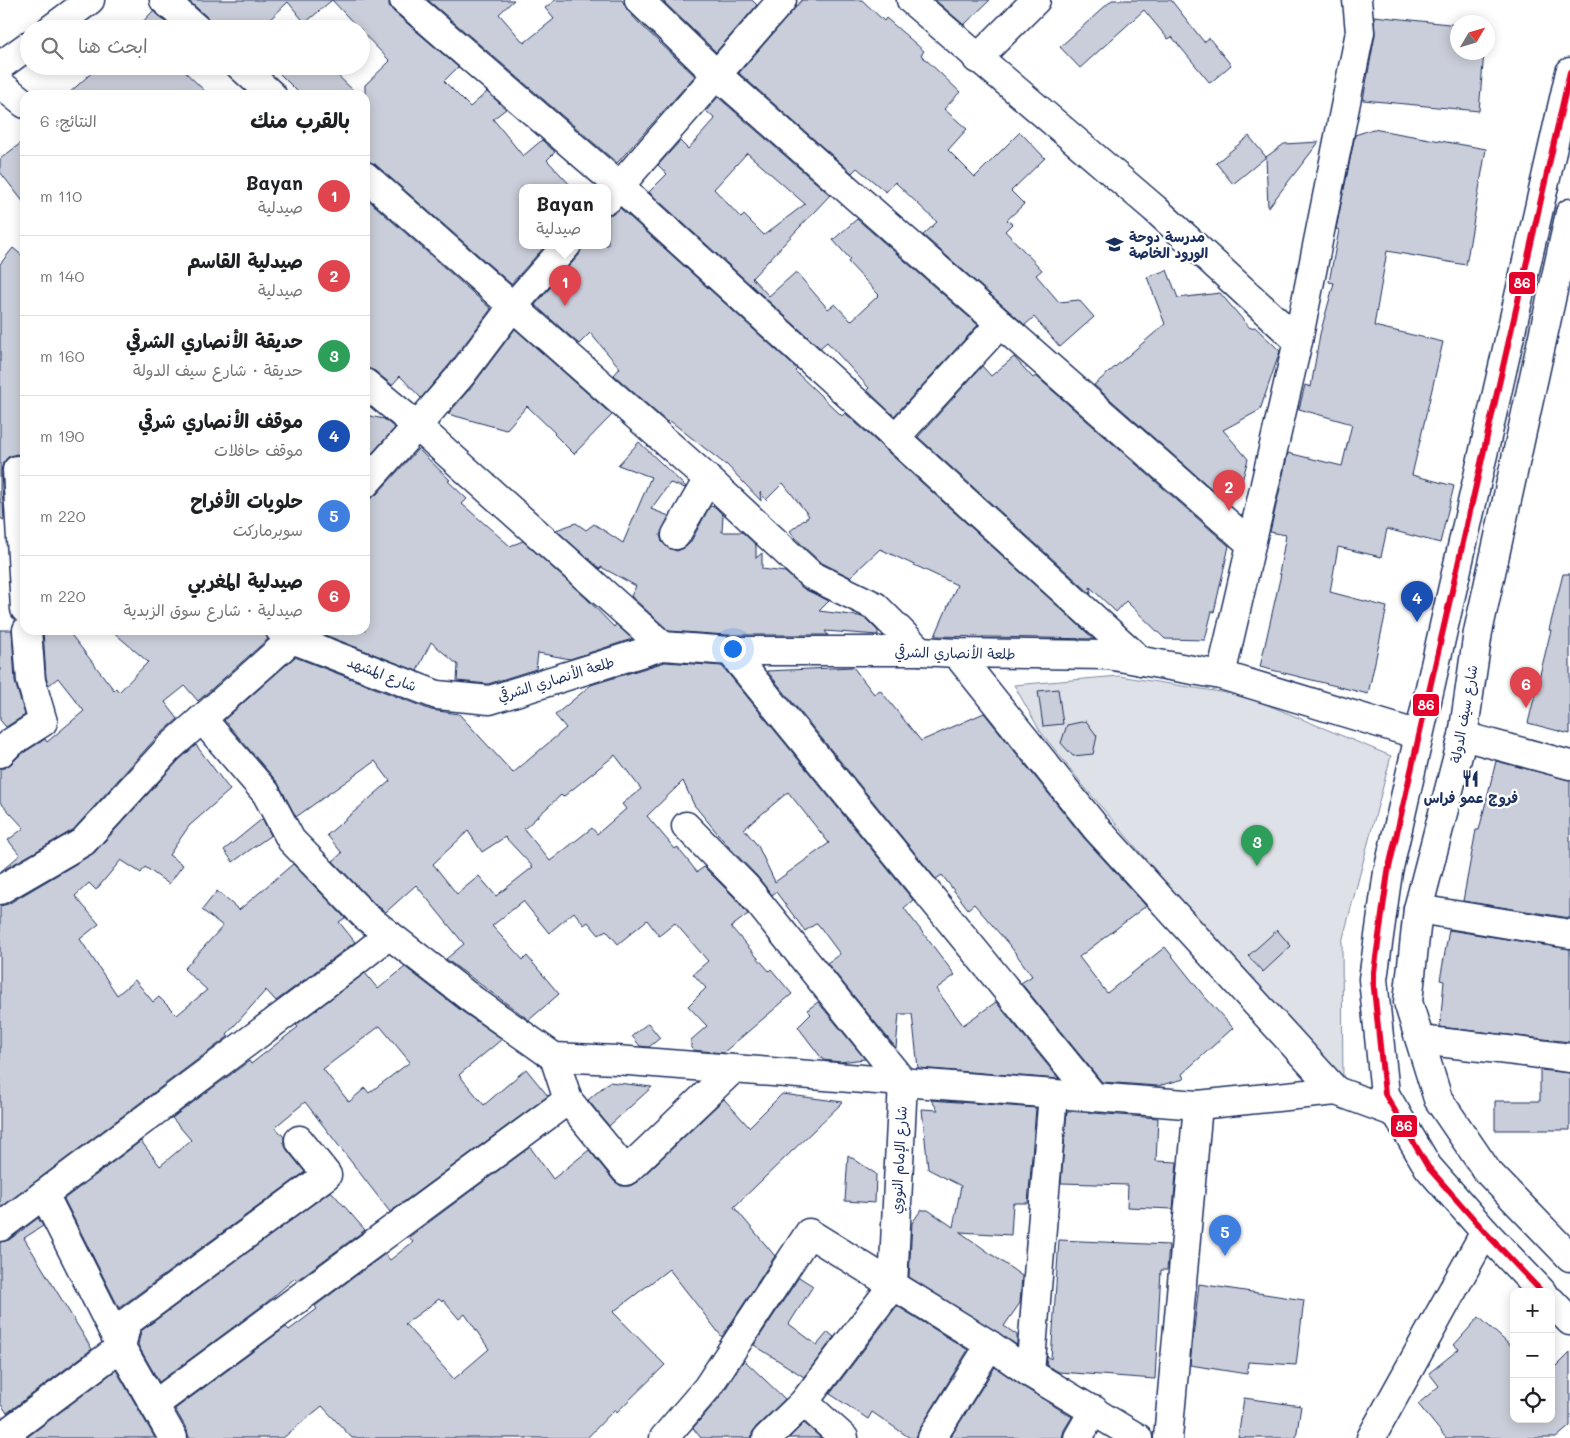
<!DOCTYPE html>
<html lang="ar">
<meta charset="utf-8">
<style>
:root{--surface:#fff;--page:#f6f6f6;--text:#202124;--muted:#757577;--line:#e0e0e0;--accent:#0b8043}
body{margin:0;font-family:Mali,"Playpen Sans Arabic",sans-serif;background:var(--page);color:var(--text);direction:rtl}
.controls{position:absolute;right:15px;bottom:15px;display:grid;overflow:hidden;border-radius:10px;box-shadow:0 2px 12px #0003}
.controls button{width:45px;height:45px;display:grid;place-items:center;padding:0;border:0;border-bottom:1px solid var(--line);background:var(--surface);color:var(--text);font:25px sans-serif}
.compass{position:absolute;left:1450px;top:15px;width:45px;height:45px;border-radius:50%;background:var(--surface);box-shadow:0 2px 12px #0003;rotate:52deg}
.you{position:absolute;left:732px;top:648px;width:18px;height:18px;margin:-12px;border:4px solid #fff;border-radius:50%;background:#1a73e8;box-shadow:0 0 0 8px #1a73e833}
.badge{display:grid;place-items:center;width:32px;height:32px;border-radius:50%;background:var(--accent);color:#fff;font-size:16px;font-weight:700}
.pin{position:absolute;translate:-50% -41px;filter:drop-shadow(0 1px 2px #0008)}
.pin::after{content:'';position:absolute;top:26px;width:18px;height:15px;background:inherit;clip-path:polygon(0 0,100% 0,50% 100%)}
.popup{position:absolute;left:519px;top:184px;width:92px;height:65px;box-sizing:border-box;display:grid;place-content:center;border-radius:10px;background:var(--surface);filter:drop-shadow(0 1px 4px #0005);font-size:16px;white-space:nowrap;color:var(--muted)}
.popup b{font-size:19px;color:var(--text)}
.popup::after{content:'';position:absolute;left:50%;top:100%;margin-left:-10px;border:10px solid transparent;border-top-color:var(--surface)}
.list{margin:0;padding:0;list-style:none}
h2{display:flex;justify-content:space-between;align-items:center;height:65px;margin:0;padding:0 20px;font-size:21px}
h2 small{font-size:16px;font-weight:400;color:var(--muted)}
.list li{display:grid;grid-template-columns:32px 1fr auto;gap:15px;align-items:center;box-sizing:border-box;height:80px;padding:0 20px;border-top:1px solid var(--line)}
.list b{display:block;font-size:19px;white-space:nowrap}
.list p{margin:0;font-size:16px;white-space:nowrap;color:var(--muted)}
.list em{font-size:16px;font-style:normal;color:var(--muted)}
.icon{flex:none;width:28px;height:28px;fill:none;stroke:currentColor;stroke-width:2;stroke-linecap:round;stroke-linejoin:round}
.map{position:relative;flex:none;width:1570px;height:1438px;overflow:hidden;direction:ltr}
.search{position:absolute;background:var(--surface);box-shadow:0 2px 12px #0003;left:20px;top:20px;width:350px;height:55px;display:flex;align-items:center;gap:12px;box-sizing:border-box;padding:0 18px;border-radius:28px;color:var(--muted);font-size:19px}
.panel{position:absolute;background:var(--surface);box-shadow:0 2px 12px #0003;left:20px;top:90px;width:350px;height:545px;border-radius:15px;direction:rtl}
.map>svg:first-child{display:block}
</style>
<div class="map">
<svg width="1570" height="1438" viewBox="0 0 1570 1438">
<rect width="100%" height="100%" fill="#fff"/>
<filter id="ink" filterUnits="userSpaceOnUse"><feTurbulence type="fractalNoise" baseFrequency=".02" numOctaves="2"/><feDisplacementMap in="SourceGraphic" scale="10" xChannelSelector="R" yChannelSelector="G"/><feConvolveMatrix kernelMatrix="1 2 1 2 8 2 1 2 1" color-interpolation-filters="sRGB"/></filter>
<g filter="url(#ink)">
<polygon fill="#dee1e7" stroke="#7c88a2" points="1119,676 1246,696 1391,756 1342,942 1343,1090 1086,789 1040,731 1014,685"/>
<g fill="#caceda" stroke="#1b2f5e" fill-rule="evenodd">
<polygon points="188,0 389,0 389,6 394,12 458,67 444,81 470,107 487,92 506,109 493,119 523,156 542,140 555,152 547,160 572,187 522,187 522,245 546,245 511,284 375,164 365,161 365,85 390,61 361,31 361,29 359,29 332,0 305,23 288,2 260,29 212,29 212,24 208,18"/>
<polygon points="428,0 514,0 499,14 524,43 554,19 545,8 555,0 622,0 628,11 639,23 695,76 617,163"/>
<polygon points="667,0 752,0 757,5 716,52 664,2"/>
<polygon points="802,0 862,0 884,21 886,18 924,51 921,55 960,92 944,109 967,129 948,150 975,177 1020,132 1045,158 1011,191 1024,204 1007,220 1012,224 1005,231 1042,270 1036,275 1059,302 1079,300 1094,317 1060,347 1034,317 1025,325 923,235 937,222 895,182 886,192 857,168 852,173 739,73"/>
<polygon points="935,0 990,0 964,25"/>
<polygon points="1112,0 1171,0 1204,42 1209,38 1231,65 1210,83 1172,37 1168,39 1144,10 1080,68 1060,47"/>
<polygon points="153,11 154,12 173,29 136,29"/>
<polygon points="1374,16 1458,25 1458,52 1484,52 1479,111 1363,100 1375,35"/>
<polygon points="99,66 179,66 209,95 67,95"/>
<polygon points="272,66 328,66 358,95 301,95"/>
<path d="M718,97L830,195L752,278L769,296L796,272L828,309L835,304L851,321L879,295L848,262L850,259L833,240L857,219L978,325L894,416L867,390L869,388L827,342L820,348L649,192L667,174L658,165L680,141L688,149L715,119L706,111ZM747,153L805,204L764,235L744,215L741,218L714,189Z"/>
<polygon points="1373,129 1486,149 1466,265 1387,251 1374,326 1443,342 1412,475 1454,486 1440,543 1387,529 1381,557 1338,547 1330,592 1387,607 1368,694 1260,667 1281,574 1279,574 1286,535 1270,532 1288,453 1342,466 1352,424 1299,409 1305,385 1311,387 1320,334 1334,283 1329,282 1339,230 1336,229 1355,135"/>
<polygon points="1249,136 1266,157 1233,184 1216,163"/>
<polygon points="25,140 25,204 0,172 0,159"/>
<polygon points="1319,142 1268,208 1266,157 1284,144"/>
<polygon points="365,197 491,309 449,365 421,398 400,376 392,385 375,371 365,368"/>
<polygon points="620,208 797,369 795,371 842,416 845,413 1094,639 935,636 957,585 880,549 850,577 820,562 801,544 790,531 809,516 783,483 766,500 760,492 761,501 726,464 726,465 669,420 667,422 614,375 620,368 590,333 579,344 535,305 579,255 582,245 608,245 608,214 613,214"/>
<polygon points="13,248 25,258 25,457 16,454 8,457 3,463 1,471 4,520 0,518 0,264"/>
<polygon points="1167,270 1178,298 1220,293 1250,328 1255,327 1280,351 1260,410 1223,430 1248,459 1241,485 1223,499 1094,385 1165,324 1147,277"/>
<polygon points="515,329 612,415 574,454 554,434 555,433 527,406 506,430 448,414 473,385"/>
<polygon points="1014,357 1033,378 1036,376 1229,546 1214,612 1212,611 1205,640 1165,639 1126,601 1116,612 1090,587 1091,594 918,437 982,366 991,376"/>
<polygon points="365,415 384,419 395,428 365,461"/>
<polygon points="639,442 686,487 685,488 670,483 651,509 669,516 660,535 662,542 668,548 677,551 684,548 690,543 710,506 715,507 723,515 722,532 742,532 756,545 756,558 762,553 762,569 785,572 804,589 829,601 819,611 859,616 866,619 878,631 878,635 825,631 828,635 727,635 669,631 631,596 636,586 601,567 600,569 556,530 576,523 586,530 594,524 623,543 651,477 618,465"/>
<polygon points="418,449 450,480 448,481 467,499 462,504 510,546 523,541 588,600 614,627 616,624 632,639 570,659 538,653 536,669 488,684 457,681 458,665 431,642 417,671 312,630 365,630 365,499 370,499 377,494"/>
<polygon points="1563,574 1570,574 1570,734 1528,723 1551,630 1549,630"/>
<polygon points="0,630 12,630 15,682 25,715 6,727 0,720"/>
<polygon points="43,630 62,630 69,632 114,690 116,688 119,692 148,662 111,630 265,630 268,639 198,701 185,686 165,702 178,719 156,738 73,830 0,872 20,855 8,840 24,828 0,802 0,768 4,768 11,764 20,755 45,739 47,742 84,711 58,678 49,685 46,678"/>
<path d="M295,657L431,710L459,714L513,773L566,728L555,715L591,685L665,662L722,666L913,900L904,908L955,975L936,989L963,1025L996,1002L1059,1079L918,1068L912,1014H899L896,1048L827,963L840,954L817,923L805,931L776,892L772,895L757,876L728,846L694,805L683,781L647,816L675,849L677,847L697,872L704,867L734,897L748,914L731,927L769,971L771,969L792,994L723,1053L693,1050L691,1048V1040L707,1026L688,1006L706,988L693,974L708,961L675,923L659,936L647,920L618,944L606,930L599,935L588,922L584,925L574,912L549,933L523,901L492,926L523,960L527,956L559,994L529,1020L446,959L464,944L416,885L386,912L375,904L333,861L342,853L327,835L390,781L375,761L296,817L278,783L224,720ZM615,755L641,789L622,804L626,809L597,834L592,828L550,861L524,829L561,795L563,797ZM788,792L829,843L775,882L758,846L744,829ZM468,831L482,852L505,837L533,867L496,896L479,876L457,894L433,864Z"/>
<polygon points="853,667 874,694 880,690 921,741 984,713 1084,838 1146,906 1079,957 1107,993 1165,947 1204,996 1233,1028 1182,1074 1184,1079 1158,1086 1102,1082 1021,983 1032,976 1011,947 974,904 968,909 942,875 936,879 767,671"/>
<polygon points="1058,689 1063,724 1043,726 1038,691"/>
<polygon points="1086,721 1097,736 1093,754 1073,756 1061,743 1067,725"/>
<polygon points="196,745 230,790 189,826 169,855 183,865 169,884 145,867 141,873 121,860 96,890 89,883 75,896 99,924 80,939 117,995 135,980 153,1002 159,997 177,1015 207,990 184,969 223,926 202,910 217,891 239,910 293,864 345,918 339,922 355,942 276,1001 266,990 227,1034 229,1036 0,1208 0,906 8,904 94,853 179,760"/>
<polygon points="1496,761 1570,780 1570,918 1463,901 1476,830 1479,830"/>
<polygon points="262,819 271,835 233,862 224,850"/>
<polygon points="1277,930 1291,946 1263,972 1248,956"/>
<polygon points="1449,930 1570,949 1570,1042 1440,1027 1444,981 1440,980"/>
<path d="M405,967L463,1012L502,1039L459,1075L484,1105L526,1069L548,1096L390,1212L305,1102L275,1127L284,1137V1143L287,1150L305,1172L119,1308L64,1199L141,1141L160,1166L191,1140L172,1118L249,1061L251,1064L298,1027L296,1025L365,973L378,989ZM380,1026L410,1062L369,1093L365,1088L349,1102L323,1069Z"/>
<polygon points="818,1002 865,1059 840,1062 823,1060 798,1027 811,1014 807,1010"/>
<polygon points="648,1023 660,1038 649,1047 640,1046 632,1036"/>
<polygon points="1540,1070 1570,1073 1570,1130 1495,1130 1495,1101 1540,1101"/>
<polygon points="609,1082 652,1087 609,1126 588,1100"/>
<path d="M782,1094L843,1102L734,1207L775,1256L722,1337L669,1269L613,1312L665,1365L617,1412L615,1409L587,1438H352L322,1406L283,1438H189L187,1430L175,1409L286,1327L289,1330L317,1309L315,1306L385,1254L390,1260L413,1242L409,1237L530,1147L553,1179L589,1150L614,1181L621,1186H629L637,1182L724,1099L749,1127ZM439,1299L442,1302L443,1300L459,1319L465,1314L489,1349L454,1379L405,1324Z"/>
<polygon points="931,1100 1036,1108 1028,1203 1013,1203 1011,1235 960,1232 1022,1276 1020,1303 1004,1326 1017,1335 1017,1345 909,1277 912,1223 921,1210 928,1210 953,1227 961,1186 928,1169 922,1109 938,1110"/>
<polygon points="1067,1111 1158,1118 1156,1161 1177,1162 1173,1209 1127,1207 1128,1185 1061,1183"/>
<polygon points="848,1155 876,1174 875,1203 845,1201"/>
<polygon points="331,1191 365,1230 297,1280 295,1278 266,1303 159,1382 138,1345 141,1331"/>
<polygon points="38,1218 43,1226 24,1238 92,1349 7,1413 0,1403 0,1242 9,1240"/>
<polygon points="1059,1240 1169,1245 1167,1270 1161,1270 1155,1379 1059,1372 1046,1365 1047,1356 1051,1359"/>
<polygon points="799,1277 813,1286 789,1324 817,1345 828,1332 834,1337 804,1377 754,1345"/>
<polygon points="1199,1284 1304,1300 1296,1365 1248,1362 1247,1374 1190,1365"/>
<polygon points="897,1306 968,1350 919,1430 916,1438 910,1438 872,1412 868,1419 830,1394"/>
<polygon points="1479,1317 1514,1349 1514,1419 1551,1419 1551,1371 1570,1352 1570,1426 1556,1438 1446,1438 1418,1404 1439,1386 1429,1373 1459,1349 1454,1345"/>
<polygon points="744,1360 785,1399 756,1427 752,1433 752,1438 701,1438 693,1428 720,1397"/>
<polygon points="995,1367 1022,1386 1072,1417 1064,1430 1062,1438 950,1438"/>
<polygon points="116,1370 155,1438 26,1438"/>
<polygon points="1244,1398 1301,1406 1296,1438 1238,1438"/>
<polygon points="804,1423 821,1438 789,1438"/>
</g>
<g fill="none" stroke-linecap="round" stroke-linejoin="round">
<defs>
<g id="minor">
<polyline points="164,0 197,29"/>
<polyline points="404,0 619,186 1141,661"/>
<polyline points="639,0 716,74 1251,544"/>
<polyline points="911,0 1155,209 1298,341 1221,675"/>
<polyline points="51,29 90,0"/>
<polyline points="977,59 1036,0"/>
<polyline points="0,66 29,45"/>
<polyline points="240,66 272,95"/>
<polyline points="0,84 25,104"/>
<polyline points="365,176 708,479 811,575 875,606 920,651"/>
<polyline points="608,199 782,0"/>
<polyline points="1298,341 1360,32 1357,0"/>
<polyline points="365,383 417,426 663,646"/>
<polyline points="895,438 1000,324"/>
<polyline points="17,470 25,609"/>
<polyline points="365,484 417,426 461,375 513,306 567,245"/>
<polyline points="676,535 708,479"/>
<polyline points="280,630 292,639 437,695 490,700 663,646 730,651 920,651 956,653 1108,655 1221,675 1419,735"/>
<polyline points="730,651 1094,1097"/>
<polyline points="956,653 1096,828 1336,1091"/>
<polyline points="202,719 266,793 291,840 365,916 473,1000 554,1057 616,1060 1198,1105 1336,1091 1396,1113"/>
<polyline points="1463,736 1570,765"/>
<polyline points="0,753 10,743 43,722 31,681 27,630"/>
<polyline points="686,826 746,887 903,1082 893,1285 990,1345 1030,1373 1138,1438"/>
<polyline points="0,890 83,842 168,749 292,639"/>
<polyline points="1418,909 1570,934"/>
<polyline points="1420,1040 1516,1051 1570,1058"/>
<polyline points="554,1057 568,1100 626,1171 733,1069"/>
<polyline points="44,1194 121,1347 173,1438"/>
<polyline points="0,1227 356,961 389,935"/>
<polyline points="1030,1373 1053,1094"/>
<polyline points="804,1402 844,1438"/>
<polyline points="154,1405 568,1100"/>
<polyline points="0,1438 121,1347 127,1322 327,1175 299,1140"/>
<polyline points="664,1438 707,1388 809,1233 893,1285 804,1402 767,1438"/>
<polyline points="932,1438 990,1345"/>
<polyline points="1078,1438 1094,1410"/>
<polyline points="1168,1438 1198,1105"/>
<polyline points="1371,1438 1485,1232"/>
</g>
<g id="major">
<polyline points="1570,213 1478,632 1463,736 1418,909 1408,1002 1438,1099 1487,1171 1570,1257"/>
<polyline points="1542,1292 1485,1232 1428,1167 1385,1094 1373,979 1388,872 1570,72"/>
<polyline points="1551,1301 1570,1321"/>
</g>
</defs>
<use href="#minor" stroke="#1b2f5e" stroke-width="31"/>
<use href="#major" stroke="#1b2f5e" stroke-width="31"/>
<use href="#minor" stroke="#fff" stroke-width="28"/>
<use href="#major" stroke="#fff" stroke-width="28"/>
<defs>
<polyline id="bus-1" points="1542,1292 1485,1232 1428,1167 1385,1094 1373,979 1388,872 1570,72"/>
</defs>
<use href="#bus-1" stroke="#fff" stroke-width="10"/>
<use href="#bus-1" stroke="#e4002b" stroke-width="6"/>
</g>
</g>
<defs>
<symbol id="school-bare" viewBox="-9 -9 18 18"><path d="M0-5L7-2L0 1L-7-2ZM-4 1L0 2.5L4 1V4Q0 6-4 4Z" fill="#1b2f5e" stroke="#fff" stroke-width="2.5" paint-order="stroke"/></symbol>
<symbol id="restaurant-bare" viewBox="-9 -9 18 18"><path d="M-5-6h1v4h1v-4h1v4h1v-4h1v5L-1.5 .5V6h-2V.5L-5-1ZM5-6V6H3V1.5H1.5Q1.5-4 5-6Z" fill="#1b2f5e" stroke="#fff" stroke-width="2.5" paint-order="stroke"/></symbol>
</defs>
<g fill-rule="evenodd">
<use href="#school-bare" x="1102" y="232" width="25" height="25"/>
<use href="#restaurant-bare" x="1458" y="766" width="25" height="25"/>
</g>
<g text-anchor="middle" stroke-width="4.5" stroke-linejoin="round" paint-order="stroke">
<g font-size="14" font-weight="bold" fill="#1b2f5e" stroke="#fff" text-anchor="start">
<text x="1129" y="242">مدرسة دوحة<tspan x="1129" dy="16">الورود الخاصة</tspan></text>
<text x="1471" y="803" text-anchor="middle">فروج عمو فراس</text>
</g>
<g font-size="14" fill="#1b2f5e" stroke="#fff">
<text transform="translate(955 653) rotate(1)" y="5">طلعة الأنصاري الشرقي</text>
<text transform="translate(382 674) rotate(21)" y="5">شارع المشهد</text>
<text transform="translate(556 679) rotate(-17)" y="5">طلعة الأنصاري الشرقي</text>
<text transform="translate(1464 714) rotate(-80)" y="5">شارع سيف الدولة</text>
<text transform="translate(899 1160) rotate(-87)" y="5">شارع الإمام النووي</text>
</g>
</g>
<g stroke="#fff" stroke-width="2">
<rect x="1508" y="271" width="28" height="24" rx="5" fill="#e4002b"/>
<rect x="1412" y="693" width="28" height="24" rx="5" fill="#e4002b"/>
<rect x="1390" y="1114" width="28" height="24" rx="5" fill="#e4002b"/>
</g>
<g font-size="14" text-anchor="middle" font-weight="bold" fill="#fff">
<text x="1522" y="288">86</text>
<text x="1426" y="710">86</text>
<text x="1404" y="1131">86</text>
</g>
</svg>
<div class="controls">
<button>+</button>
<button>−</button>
<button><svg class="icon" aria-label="locate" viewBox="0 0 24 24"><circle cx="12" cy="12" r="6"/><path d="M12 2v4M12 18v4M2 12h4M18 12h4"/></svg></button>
</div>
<svg class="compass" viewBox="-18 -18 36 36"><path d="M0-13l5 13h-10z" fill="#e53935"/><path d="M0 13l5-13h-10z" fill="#757577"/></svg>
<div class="you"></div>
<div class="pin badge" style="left:565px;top:306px;background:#e0444e">1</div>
<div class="popup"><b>Bayan</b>صيدلية</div>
<div class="pin badge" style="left:1229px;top:511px;background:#e0444e">2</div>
<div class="pin badge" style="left:1257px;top:866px;background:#2e9e5b">3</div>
<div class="pin badge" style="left:1417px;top:622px;background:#1a4fb4">4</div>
<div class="pin badge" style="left:1225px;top:1256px;background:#3f7fe0">5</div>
<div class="pin badge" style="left:1526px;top:708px;background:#e0444e">6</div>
<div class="search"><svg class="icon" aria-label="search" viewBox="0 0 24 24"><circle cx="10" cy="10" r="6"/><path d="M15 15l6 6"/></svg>ابحث هنا</div>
<section class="panel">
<h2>بالقرب منك<small>النتائج: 6</small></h2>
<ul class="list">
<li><span class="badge" style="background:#e0444e">1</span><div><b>Bayan</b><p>صيدلية</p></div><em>110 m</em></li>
<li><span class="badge" style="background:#e0444e">2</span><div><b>صيدلية القاسم</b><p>صيدلية</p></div><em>140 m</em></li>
<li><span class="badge" style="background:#2e9e5b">3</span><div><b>حديقة الأنصاري الشرقي</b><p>حديقة · شارع سيف الدولة</p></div><em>160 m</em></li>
<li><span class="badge" style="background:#1a4fb4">4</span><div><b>موقف الأنصاري شرقي</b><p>موقف حافلات</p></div><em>190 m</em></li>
<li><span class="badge" style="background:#3f7fe0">5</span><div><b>حلويات الأفراح</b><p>سوبرماركت</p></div><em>220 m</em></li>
<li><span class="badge" style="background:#e0444e">6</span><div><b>صيدلية المغربي</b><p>صيدلية · شارع سوق الزبدية</p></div><em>220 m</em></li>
</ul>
</section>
</div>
